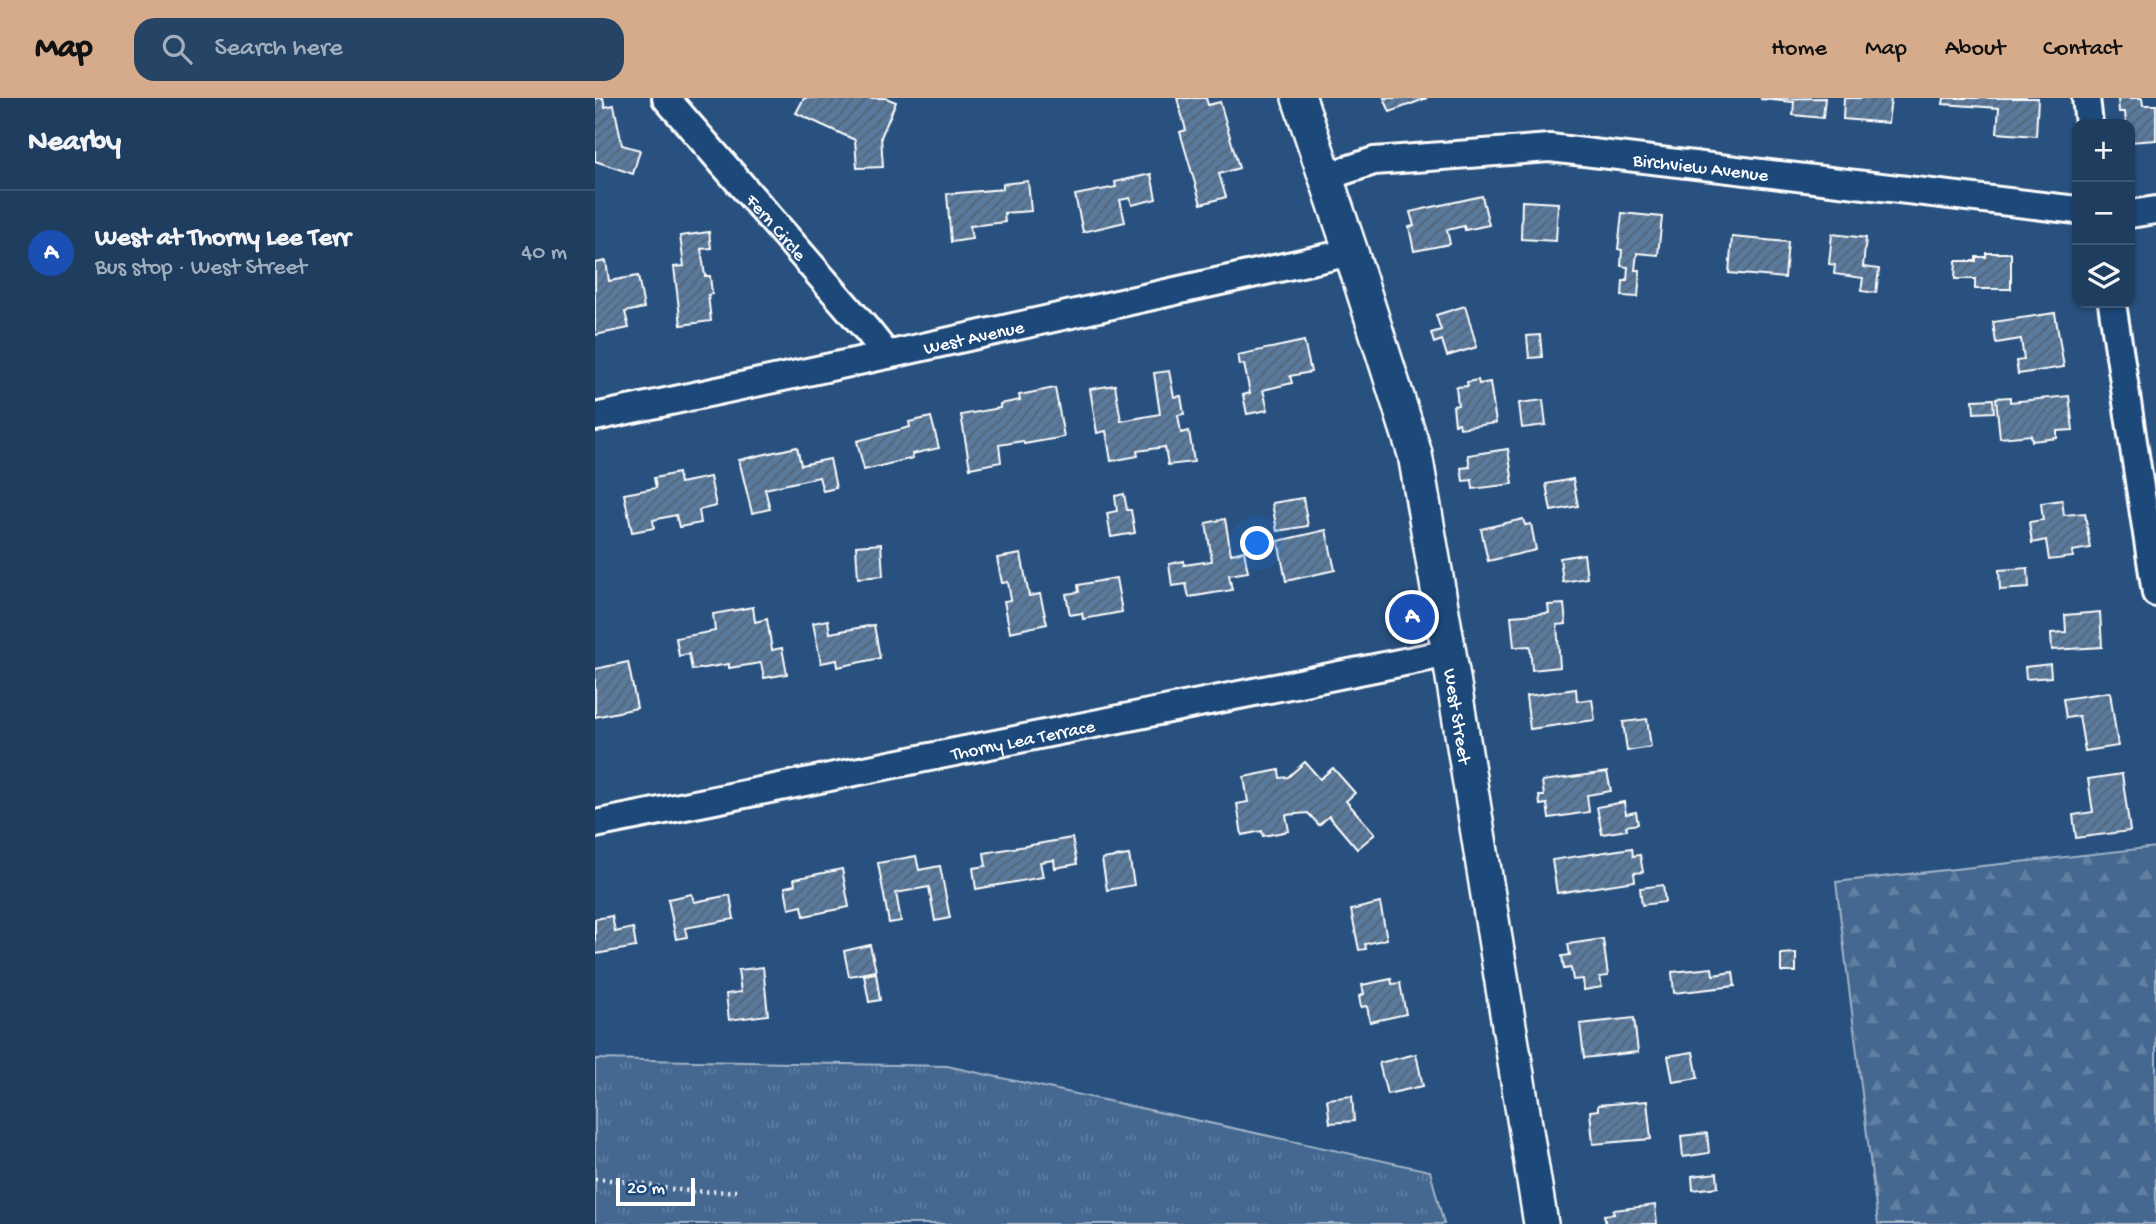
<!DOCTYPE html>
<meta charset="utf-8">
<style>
:root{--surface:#1e3d5f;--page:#264465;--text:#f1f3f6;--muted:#a1aebd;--line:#3c5674;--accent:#d6ab8b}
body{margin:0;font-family:"Gochi Hand",sans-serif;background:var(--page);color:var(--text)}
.controls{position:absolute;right:21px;top:21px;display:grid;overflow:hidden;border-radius:14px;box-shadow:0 2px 5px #0004}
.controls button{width:63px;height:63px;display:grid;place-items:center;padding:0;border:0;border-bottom:2px solid var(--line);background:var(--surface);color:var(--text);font:35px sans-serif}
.scale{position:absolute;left:21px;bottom:18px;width:79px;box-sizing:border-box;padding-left:7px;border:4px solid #fff;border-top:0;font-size:19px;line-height:24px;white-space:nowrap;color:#fff;-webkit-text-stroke:5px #1f4a7a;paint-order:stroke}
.you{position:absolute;left:663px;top:446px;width:24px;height:24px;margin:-18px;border:5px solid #fff;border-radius:50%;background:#1a73e8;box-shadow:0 0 0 10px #1a73e833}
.badge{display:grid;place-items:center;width:46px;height:46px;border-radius:50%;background:var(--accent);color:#fff;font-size:23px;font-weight:700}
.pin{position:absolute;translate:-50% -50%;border:4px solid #fff;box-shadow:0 2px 7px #0006}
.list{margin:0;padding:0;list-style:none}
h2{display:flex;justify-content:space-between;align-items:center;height:91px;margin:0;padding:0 28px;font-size:30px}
h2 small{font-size:23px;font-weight:400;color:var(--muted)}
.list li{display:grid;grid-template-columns:46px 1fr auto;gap:21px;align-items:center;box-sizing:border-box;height:126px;padding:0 28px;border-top:2px solid var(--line)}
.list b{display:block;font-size:26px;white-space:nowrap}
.list p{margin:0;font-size:23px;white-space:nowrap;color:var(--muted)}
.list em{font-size:23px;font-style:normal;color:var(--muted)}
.icon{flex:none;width:38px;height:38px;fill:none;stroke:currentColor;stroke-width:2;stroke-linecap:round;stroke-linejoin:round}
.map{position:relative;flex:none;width:1561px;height:1126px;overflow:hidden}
header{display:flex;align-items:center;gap:42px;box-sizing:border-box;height:98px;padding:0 35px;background:var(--accent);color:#111}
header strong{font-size:33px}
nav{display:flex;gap:38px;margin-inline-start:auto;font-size:24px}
.search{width:490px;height:63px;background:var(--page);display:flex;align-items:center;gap:18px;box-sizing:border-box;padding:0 24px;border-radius:21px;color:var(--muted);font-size:26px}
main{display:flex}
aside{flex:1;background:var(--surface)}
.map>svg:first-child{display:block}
</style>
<header>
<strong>Map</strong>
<div class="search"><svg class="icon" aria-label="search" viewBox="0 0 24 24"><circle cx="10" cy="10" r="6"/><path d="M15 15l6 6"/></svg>Search here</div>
<nav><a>Home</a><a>Map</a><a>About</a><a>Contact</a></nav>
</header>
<main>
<aside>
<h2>Nearby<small></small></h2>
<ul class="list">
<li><span class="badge" style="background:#1a4fb4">A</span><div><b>West at Thorny Lee Terr</b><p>Bus stop · West Street</p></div><em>40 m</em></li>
</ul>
</aside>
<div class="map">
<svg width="1561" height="1126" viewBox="0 0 1561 1126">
<defs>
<pattern id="grass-tufts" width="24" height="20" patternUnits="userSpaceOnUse" patternTransform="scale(1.75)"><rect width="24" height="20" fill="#446890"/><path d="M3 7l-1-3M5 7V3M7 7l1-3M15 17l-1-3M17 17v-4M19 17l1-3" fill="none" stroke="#607fa1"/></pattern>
<pattern id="forest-firs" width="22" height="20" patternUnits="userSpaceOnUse" patternTransform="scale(1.75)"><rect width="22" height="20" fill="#446890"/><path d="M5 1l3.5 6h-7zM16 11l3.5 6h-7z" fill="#607fa1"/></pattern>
<pattern id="building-hatch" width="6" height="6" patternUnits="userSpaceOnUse" patternTransform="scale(1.75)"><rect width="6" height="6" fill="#5a7a9d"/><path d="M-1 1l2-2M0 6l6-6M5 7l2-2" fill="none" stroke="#536374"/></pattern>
</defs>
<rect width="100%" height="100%" fill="#28517f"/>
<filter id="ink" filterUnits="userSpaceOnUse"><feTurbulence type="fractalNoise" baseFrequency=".0143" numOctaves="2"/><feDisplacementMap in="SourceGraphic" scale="14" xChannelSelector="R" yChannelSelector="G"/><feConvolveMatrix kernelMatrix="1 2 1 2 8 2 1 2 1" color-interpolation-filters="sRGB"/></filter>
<g filter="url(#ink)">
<polygon fill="url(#grass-tufts)" stroke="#a2b4c8" stroke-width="2" points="0,961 352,968 835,1073 849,1126 0,1126"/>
<polygon fill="url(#forest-firs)" stroke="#a2b4c8" stroke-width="2" points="1561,749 1561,1126 1283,1126 1241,784"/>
<g fill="url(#building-hatch)" stroke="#fff" stroke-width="2">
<polygon points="0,0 8,0 10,9 19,7 27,47 45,52 38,76 0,63"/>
<polygon points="209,0 291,0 301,4 286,39 288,69 262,70 260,42 201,15"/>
<polygon points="582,0 611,0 613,7 625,4 644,70 624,76 631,99 606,106 585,34 591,32"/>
<polygon points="789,0 832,0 795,14"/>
<polygon points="1230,0 1228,20 1198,17 1199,4 1165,1"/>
<polygon points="1249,0 1296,0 1293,25 1248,21"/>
<polygon points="1349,0 1443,0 1441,38 1402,35 1404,10 1348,6"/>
<polygon points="1523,0 1547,0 1548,7 1561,7 1561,42 1535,44 1535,26 1531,26 1530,14 1524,14"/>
<polygon points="556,76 561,101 537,107 535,100 525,102 530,124 488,134 480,97 521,89 520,84"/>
<polygon points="433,83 436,113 409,115 410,124 375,128 377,141 356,144 352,96 408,91 408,86"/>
<polygon points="887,98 894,127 870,132 869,128 852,132 855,146 819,153 814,129 819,128 815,114"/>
<polygon points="927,103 963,105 961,143 926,141"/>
<polygon points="1027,115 1067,119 1063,157 1042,155 1040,172 1045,172 1043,199 1027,198 1028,183 1032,183 1033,169 1026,168 1027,152 1023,151"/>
<polygon points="114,134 116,150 106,151 110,178 115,178 117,196 113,197 116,223 86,227 79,169 89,168 85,138"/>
<polygon points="1237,136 1271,140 1268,169 1284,171 1281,195 1266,193 1268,180 1239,176 1240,167 1234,166"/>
<polygon points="1137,139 1193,144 1190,180 1134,175"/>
<polygon points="1391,155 1416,155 1416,191 1380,191 1380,181 1360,181 1361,163 1381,163 1381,159 1391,159"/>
<polygon points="11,163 14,183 43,178 49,210 30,214 34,230 0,237 0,165"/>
<polygon points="870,208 882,249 852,258 847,242 839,245 836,235 846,232 841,217"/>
<polygon points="1460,215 1469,269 1423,276 1421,263 1429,262 1426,241 1401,245 1398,224"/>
<polygon points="945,237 947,259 934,260 932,238"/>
<polygon points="709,243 716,274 695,278 697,285 668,292 673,312 652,316 648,297 655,295 649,266 645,267 643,257"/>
<polygon points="574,273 579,299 586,298 589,316 583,317 586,335 594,333 599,364 573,367 570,349 542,353 543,358 516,363 511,333 502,335 495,291 520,287 526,323 565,316 559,275"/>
<polygon points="883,282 884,286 895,284 901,325 865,330 864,325 860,326 858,308 863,307 861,289 873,288 872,284"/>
<polygon points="460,290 469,339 429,346 428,343 404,347 406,364 375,370 366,317 405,310 405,306 425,302 424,297"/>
<polygon points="1474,298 1478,332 1462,333 1462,340 1437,343 1436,337 1405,340 1401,300 1415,299 1415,304"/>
<polygon points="1398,301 1399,314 1379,315 1378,302"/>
<polygon points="948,302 951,327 927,330 924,305"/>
<polygon points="336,319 344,350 317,356 318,360 269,372 262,343 315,329 314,324"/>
<polygon points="202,349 206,367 235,361 241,390 228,393 224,379 170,391 175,411 157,415 144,362"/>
<polygon points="913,351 918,386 878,391 877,382 868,383 866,370 875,369 873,357"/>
<polygon points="83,375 85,385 115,379 121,408 104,412 106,425 84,429 81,417 58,422 59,430 37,434 29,396 61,390 59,380"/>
<polygon points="978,381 983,408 956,413 951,386"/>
<polygon points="529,396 532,412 536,412 540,435 516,439 512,415 522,413 520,398"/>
<polygon points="708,400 713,428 682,433 677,405"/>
<polygon points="1467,402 1469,417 1490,415 1495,450 1477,453 1478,459 1454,462 1451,442 1437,445 1434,424 1448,422 1446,405"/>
<polygon points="630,421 636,456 649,453 653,474 634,477 637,492 594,499 591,486 577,488 574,466 589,463 589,467 617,463 611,425"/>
<polygon points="928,421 930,427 936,426 941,452 893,463 886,431"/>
<polygon points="731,432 740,472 691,483 683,443"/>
<polygon points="286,446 288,478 263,480 261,448"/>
<polygon points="426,456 434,498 445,496 452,526 415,534 409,503 416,502 413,484 407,485 402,460"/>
<polygon points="989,456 992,480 968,484 965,460"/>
<polygon points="1433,470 1434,490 1405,492 1404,472"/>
<polygon points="521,480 527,514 488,521 487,515 475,517 471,496 484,494 483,487"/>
<polygon points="969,506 971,526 962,527 965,569 937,572 935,548 919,549 916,518 954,515 953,507"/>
<polygon points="158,509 160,524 172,521 177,552 187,550 192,576 169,580 166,565 134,570 134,566 97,572 94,556 84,558 81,540 120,533 118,516"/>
<polygon points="1505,514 1507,549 1457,552 1456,535 1471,534 1470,517"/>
<polygon points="233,522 235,535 279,527 285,560 243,569 242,562 226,565 218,525"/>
<polygon points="33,564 42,610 0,619 0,571"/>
<polygon points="1455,566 1456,579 1431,581 1430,569"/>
<polygon points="981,591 982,603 997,601 1000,622 935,631 931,598"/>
<polygon points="1515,594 1523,648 1490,653 1484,618 1471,620 1468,601"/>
<polygon points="1052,621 1056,649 1032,653 1028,624"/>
<polygon points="710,664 725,681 738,670 760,695 751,703 780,736 762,751 734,718 724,727 713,715 691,717 694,733 668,738 667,733 647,737 642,706 653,704 649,679 684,672 685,680 693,679"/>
<polygon points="1012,674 1016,693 992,697 994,714 954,720 952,706 945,707 944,698 949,698 947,683"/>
<polygon points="1527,676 1535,733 1481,740 1478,717 1498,714 1493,681"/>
<polygon points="1029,704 1031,716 1041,714 1043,726 1031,728 1032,732 1007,736 1002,709"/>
<polygon points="477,740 482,766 460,770 459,762 445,764 448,779 381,791 378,770 391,768 389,755"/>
<polygon points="1037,750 1038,758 1045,757 1048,774 1039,775 1040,783 962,795 957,762"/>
<polygon points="534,757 539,787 512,792 507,761"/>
<polygon points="321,758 324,772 345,768 355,820 340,823 334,789 301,795 306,823 294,825 283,765"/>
<polygon points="247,771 254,809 209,818 207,808 194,811 190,789 200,787 199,781"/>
<polygon points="1068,787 1070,804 1047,807 1045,790"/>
<polygon points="97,796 99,804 135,797 139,821 90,830 92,839 81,841 73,801"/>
<polygon points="785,805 792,841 770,846 771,851 764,852 756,812"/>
<polygon points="17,818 20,834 38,830 41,849 0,856 0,821"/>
<polygon points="1008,841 1013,878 1005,879 1007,889 989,892 988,881 978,882 976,870 969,871 967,858 975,857 973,846"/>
<polygon points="275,847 281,873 254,878 249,853"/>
<polygon points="1201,855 1201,874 1186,874 1186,856"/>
<polygon points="168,869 173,917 134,922 131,896 146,894 143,872"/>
<polygon points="1117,870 1118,877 1138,874 1140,888 1079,895 1077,874"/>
<polygon points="281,875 285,902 274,904 269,877"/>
<polygon points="796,881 797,886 805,885 811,916 775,924 772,908 766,909 764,898 769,896 767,887"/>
<polygon points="1039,920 1043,954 989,960 985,926"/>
<polygon points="1098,954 1103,980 1078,984 1073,958"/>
<polygon points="821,956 828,988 792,996 784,965"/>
<polygon points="757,998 759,1023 735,1025 732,1001"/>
<polygon points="1052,1003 1056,1041 998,1046 995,1013 1003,1012 1003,1007"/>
<polygon points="1112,1035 1114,1055 1088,1059 1086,1038"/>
<polygon points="1122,1075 1123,1089 1098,1092 1097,1078"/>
<polygon points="1060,1107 1062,1126 1011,1126 1009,1117 1019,1116 1018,1112"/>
</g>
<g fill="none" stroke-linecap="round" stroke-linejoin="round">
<defs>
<g id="minor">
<path id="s1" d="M71,0L273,233L292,257"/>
<polyline points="1491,0 1494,26"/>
<path id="s2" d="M730,79L779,63L955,50L1482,112"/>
<polyline points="1535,116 1561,112"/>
<polyline points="1517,205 1561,495"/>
<path id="s3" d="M0,319L292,257L756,154"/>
<path id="s4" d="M0,726L854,555"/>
</g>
<g id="tertiary">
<path id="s5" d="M704,0L756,154L820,356L854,555L946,1126"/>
</g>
</defs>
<use href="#minor" stroke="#fff" stroke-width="32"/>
<use href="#tertiary" stroke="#fff" stroke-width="38"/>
<path stroke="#fff" stroke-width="4.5" stroke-dasharray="2 5" stroke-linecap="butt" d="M0,1081C26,1082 50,1087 76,1091C98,1094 120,1094 142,1093"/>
<use href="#minor" stroke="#1f4a7a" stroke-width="26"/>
<use href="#tertiary" stroke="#1f4a7a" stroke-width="33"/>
</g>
</g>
<g text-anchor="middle" stroke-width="7" stroke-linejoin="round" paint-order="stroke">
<g font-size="19" fill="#fff" stroke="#1f4a7a">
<text dy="7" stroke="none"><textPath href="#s2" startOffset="380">Birchview Avenue</textPath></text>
<text dy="7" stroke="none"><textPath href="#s1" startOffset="170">Fern Circle</textPath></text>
<text dy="7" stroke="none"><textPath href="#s3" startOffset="387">West Avenue</textPath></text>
<text dy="7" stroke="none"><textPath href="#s5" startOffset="640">West Street</textPath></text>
<text dy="7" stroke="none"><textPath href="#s4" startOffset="436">Thorny Lea Terrace</textPath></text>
</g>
</g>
</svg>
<div class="controls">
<button>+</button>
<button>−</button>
<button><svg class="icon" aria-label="layers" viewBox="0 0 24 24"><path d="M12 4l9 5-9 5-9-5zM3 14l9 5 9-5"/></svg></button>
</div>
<div class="scale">20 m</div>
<div class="you"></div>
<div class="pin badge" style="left:817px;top:519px;background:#1a4fb4">A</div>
</div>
</main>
